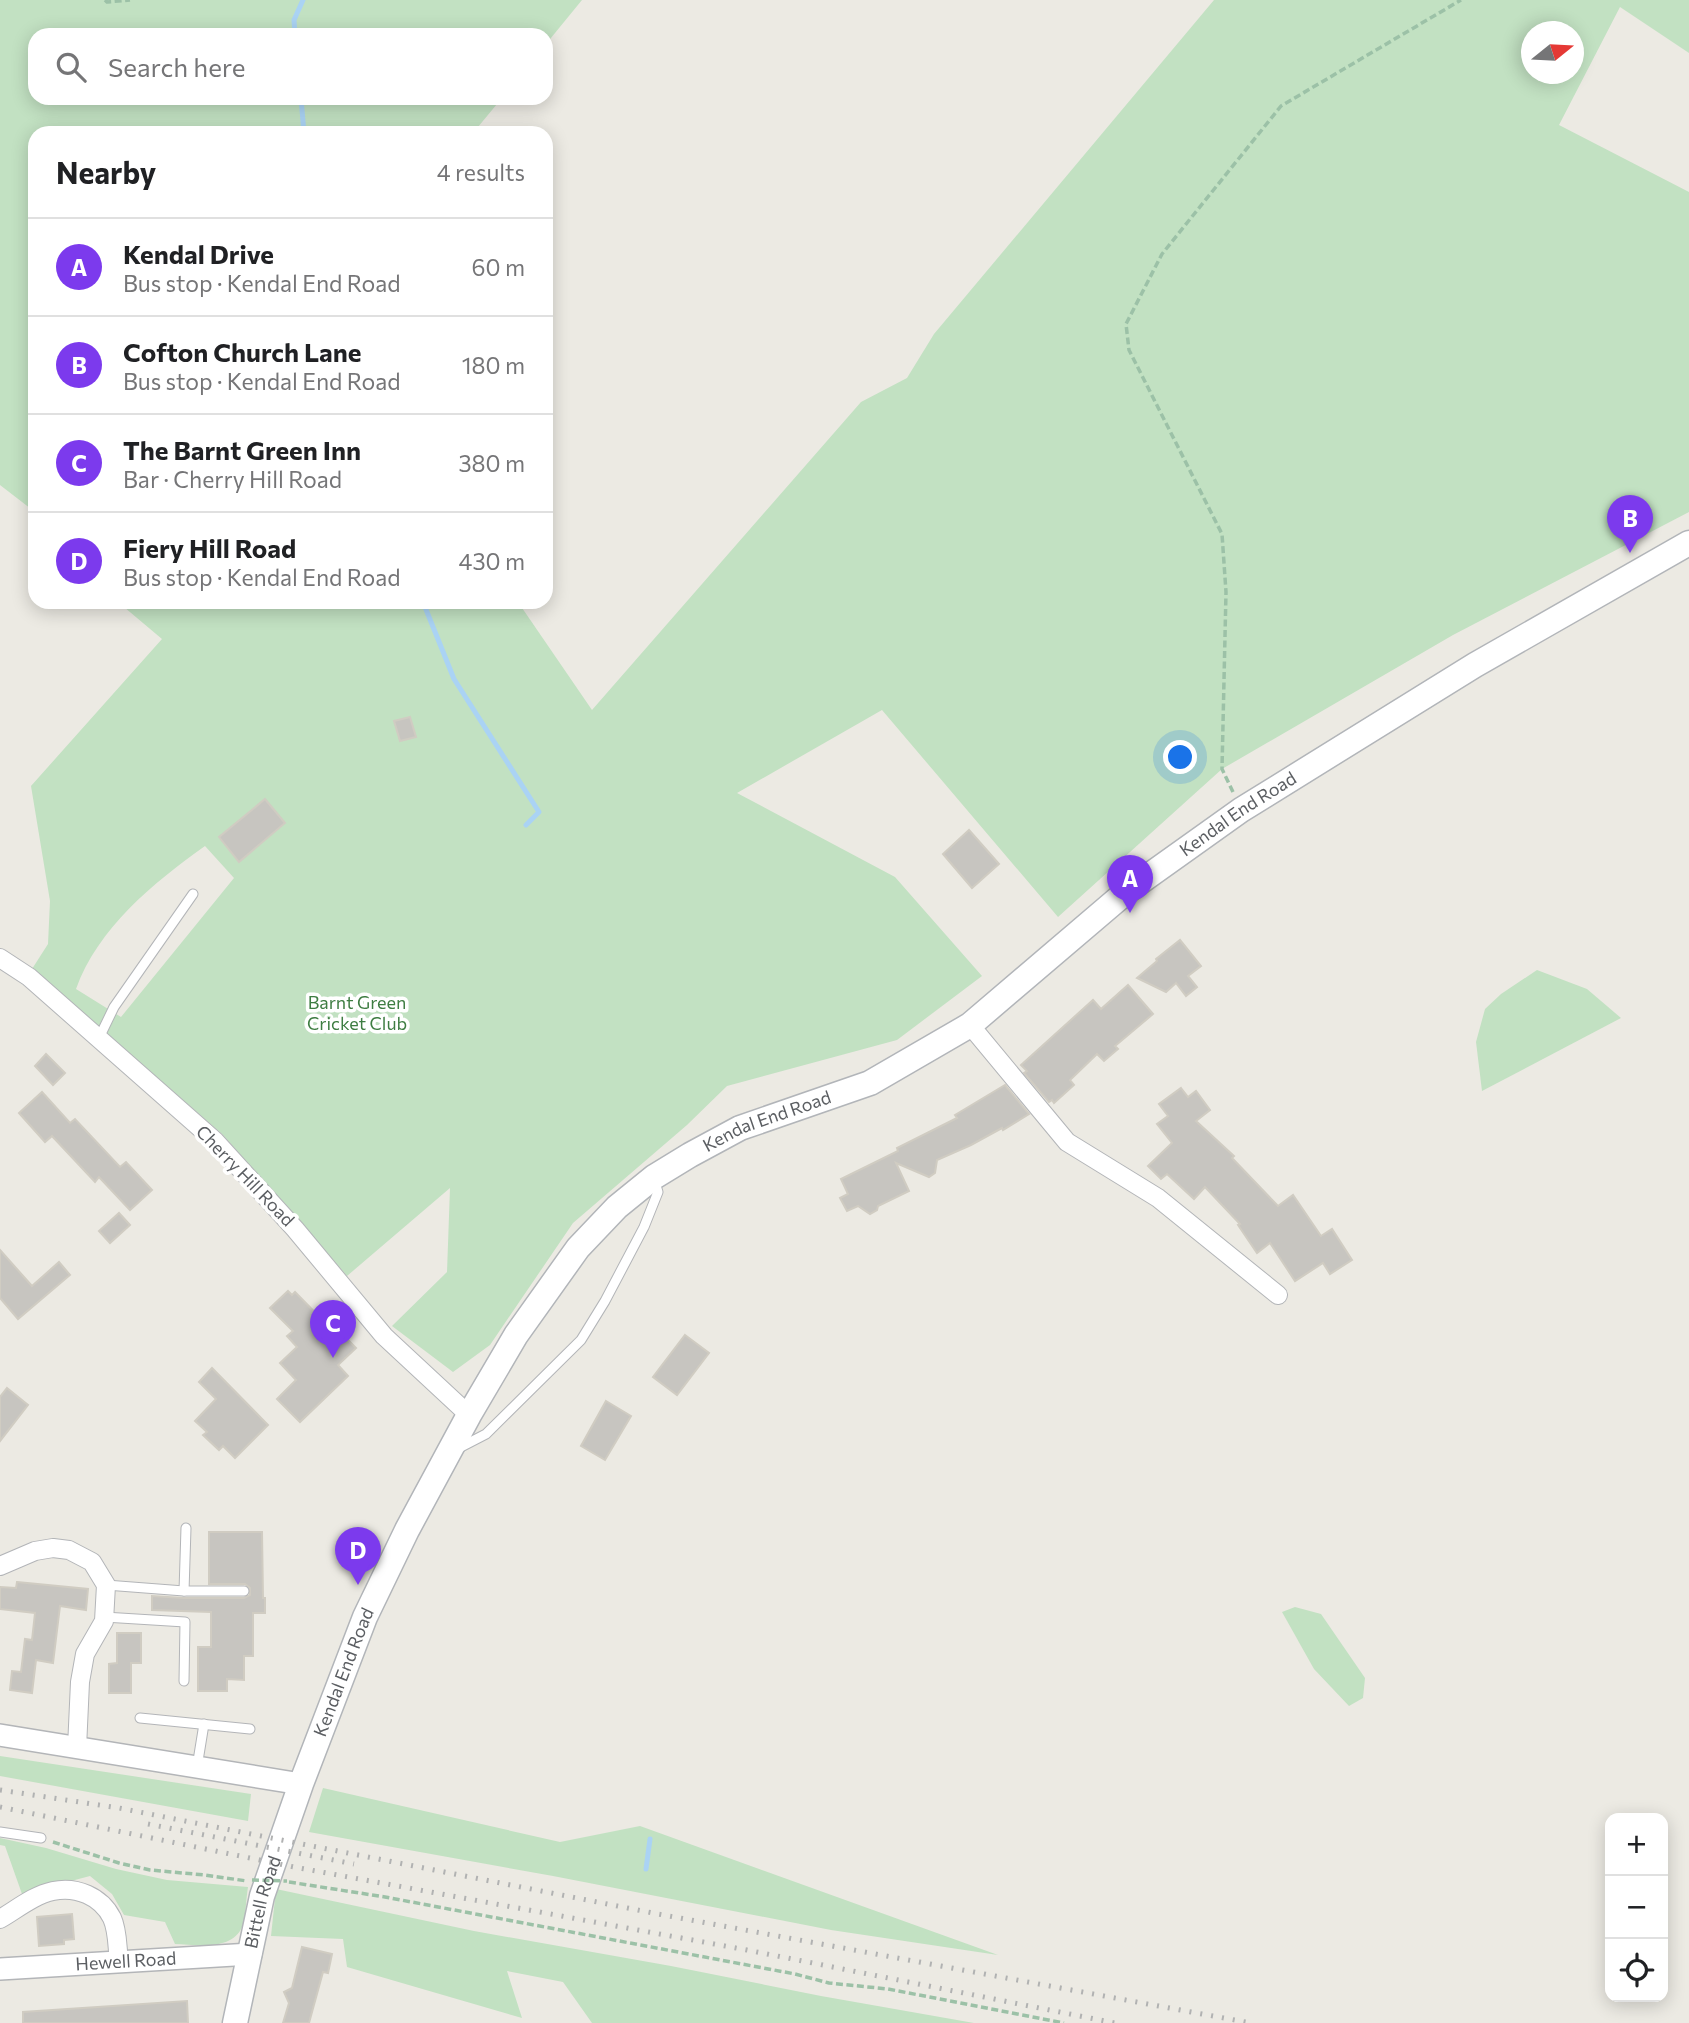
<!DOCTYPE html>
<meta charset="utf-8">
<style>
:root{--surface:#fff;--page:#f6f6f6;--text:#202124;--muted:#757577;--line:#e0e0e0;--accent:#7c3aed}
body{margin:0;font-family:Commissioner,sans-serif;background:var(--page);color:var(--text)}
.controls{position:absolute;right:21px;bottom:21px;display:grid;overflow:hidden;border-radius:14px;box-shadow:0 4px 18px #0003}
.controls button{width:63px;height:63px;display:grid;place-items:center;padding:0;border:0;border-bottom:2px solid var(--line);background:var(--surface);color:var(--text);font:35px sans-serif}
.compass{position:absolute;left:1521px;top:21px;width:63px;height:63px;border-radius:50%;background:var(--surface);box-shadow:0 4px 18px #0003;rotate:72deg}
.you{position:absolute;left:1181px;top:758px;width:24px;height:24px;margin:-18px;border:5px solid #fff;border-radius:50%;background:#1a73e8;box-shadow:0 0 0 10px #1a73e833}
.badge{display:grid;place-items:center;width:46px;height:46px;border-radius:50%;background:var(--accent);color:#fff;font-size:23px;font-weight:700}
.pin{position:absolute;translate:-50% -58px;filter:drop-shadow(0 2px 4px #0008)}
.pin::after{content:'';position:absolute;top:37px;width:24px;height:21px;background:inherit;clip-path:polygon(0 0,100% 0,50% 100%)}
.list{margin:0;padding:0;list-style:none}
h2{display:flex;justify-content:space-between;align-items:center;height:91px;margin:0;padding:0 28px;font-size:30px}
h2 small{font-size:23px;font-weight:400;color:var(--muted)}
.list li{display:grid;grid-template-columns:46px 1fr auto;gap:21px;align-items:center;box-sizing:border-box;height:98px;padding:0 28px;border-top:2px solid var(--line)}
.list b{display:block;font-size:26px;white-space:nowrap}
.list p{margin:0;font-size:23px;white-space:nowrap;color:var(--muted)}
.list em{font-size:23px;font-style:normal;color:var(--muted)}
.icon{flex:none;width:38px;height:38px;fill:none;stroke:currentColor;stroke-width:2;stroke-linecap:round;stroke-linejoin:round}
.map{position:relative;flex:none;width:1689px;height:2023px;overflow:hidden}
.search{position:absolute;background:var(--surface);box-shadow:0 4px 18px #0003;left:28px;top:28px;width:525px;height:77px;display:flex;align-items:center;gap:18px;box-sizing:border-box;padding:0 24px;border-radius:21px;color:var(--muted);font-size:26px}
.panel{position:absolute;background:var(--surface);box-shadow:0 4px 18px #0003;left:28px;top:126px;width:525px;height:483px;border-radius:21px}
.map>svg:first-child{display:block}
</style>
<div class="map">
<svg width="1689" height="2023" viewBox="0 0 1689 2023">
<rect width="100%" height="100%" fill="#eceae3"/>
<g fill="#c2e1c2" fill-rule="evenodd">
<polygon points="0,0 582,0 546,44 546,35 35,35 35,98 502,98 473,133 35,133 35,512 0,485"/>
<path d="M1214,0H1689V53L1620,7L1559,125L1689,192V512L1453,635L1222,769L1058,917L882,710L737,793L895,877L982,976L897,1040L727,1086L687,1125L573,1223L490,1345L453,1372L392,1326L447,1272L450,1188L347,1276L222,1134L32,969L48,944L50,901L31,786L162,639L118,602H518L592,710L861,402L907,378L934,334ZM1532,32H1574V74H1532ZM205,846L234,878L121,1017L76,989C98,928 153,883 205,846Z"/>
<polygon points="1537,970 1587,989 1621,1018 1482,1091 1476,1042 1485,1009 1501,994"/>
<polygon points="1295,1607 1321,1614 1365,1678 1363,1698 1349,1706 1314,1669 1282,1612"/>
<polygon points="0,1756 251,1794 248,1821 0,1776"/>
<polygon points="323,1788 560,1842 640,1826 998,1955 831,1930 553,1876 309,1832"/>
<path d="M0,1838L46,1848L116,1869L167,1880L248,1887C246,1898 246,1917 242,1927C232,1951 196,1945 175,1944L165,1922L124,1915L112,1894L90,1876L22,1894L5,1846L0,1845Z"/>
<polygon points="276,1889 474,1931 671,1966 821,1996 974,2023 592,2023 563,1982 507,1971 522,2018 347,1967 343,1939 271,1936"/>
</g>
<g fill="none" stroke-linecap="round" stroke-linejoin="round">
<g stroke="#aad3f4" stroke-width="5">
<polyline points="295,35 294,20 303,0"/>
<polyline points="301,98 304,133"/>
<polyline points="423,602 454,679 539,812 526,825"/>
<polyline points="646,1869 650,1839"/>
</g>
</g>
<g fill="#c7c5c0" stroke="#d0ccc2" stroke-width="2">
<polygon points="410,717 416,737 400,741 394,721"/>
<polygon points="265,799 285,823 239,862 219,837"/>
<polygon points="969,830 999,864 972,888 943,854"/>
<polygon points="1180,940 1201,966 1188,976 1197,987 1186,996 1176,983 1166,992 1137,978 1157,961 1156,959"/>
<polygon points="1128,985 1153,1014 1115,1046 1118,1049 1104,1061 1097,1054 1070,1080 1074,1085 1054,1103 1052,1100 1049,1102 1024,1073 1027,1071 1021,1065 1093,1000 1101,1009"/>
<polygon points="46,1054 65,1073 53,1085 35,1066"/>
<polygon points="1005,1085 1029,1114 1003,1130 1002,1128 971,1145 937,1160 935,1173 929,1177 896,1163 909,1191 878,1206 877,1210 870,1214 858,1206 847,1211 840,1198 848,1194 841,1179 898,1151 897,1148 957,1118 955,1115"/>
<polygon points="1181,1088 1188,1097 1196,1091 1210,1110 1196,1121 1234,1156 1232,1158 1278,1206 1293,1195 1321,1236 1332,1229 1352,1260 1330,1274 1323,1263 1295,1281 1270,1243 1257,1253 1238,1225 1240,1224 1205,1187 1194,1199 1167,1174 1161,1179 1148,1166 1172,1143 1157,1124 1168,1116 1159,1104"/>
<polygon points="42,1092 70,1123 75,1119 120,1167 126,1162 152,1190 130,1210 99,1177 95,1182 52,1136 45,1142 19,1113"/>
<polygon points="119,1213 130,1225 110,1243 99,1231"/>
<polygon points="0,1250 32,1286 59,1262 70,1275 18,1319 0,1298"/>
<polygon points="288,1291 292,1295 295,1292 337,1335 340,1332 356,1348 338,1365 348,1376 300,1422 277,1399 296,1380 280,1363 297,1347 287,1336 293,1331 270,1308"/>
<polygon points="685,1335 709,1353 677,1395 653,1377"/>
<polygon points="212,1368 268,1425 235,1458 223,1446 219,1450 203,1435 207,1432 195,1421 216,1399 199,1382"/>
<polygon points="7,1388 28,1405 0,1441 0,1397"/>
<polygon points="606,1401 631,1416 605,1460 581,1446"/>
<polygon points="209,1532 262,1532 263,1598 265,1598 265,1613 253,1613 253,1656 244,1656 244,1680 227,1679 227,1691 198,1691 198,1647 211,1647 211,1612 152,1610 152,1596 184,1598 244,1598 250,1595 250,1588 245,1584 209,1584"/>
<polygon points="17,1582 88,1589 86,1610 60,1606 53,1663 36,1660 32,1693 10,1690 12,1671 21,1672 25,1639 32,1640 35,1613 0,1609 0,1587 16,1588"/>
<polygon points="117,1633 141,1633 141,1663 131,1663 131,1693 109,1693 109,1664 117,1663"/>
<polygon points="72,1914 74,1939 64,1940 64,1944 39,1946 37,1917"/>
<polygon points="302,1947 332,1954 328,1973 323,1972 309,2023 283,2023 289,2003 284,1992 292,1988"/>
<polygon points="187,2001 188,2023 23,2023 23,2012"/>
</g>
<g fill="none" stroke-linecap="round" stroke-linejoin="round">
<defs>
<g id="service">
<polyline points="99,1038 114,1007 193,894"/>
<polyline points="457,1449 486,1434 581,1340 605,1301 644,1227 658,1192 654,1179"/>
<polyline points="106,1585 184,1591 244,1591"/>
<polyline points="184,1591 186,1528"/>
<polyline points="104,1617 185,1622 184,1681"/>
<polyline points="140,1718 250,1729"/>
<polyline points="197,1767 204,1724"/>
<polyline points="0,1832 41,1838"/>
</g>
<g id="minor">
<polyline points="0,958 29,977 215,1141 295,1229 384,1336 469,1415"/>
<polyline points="970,1025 1067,1142 1158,1198 1278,1295"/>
<polyline points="0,1566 35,1551 53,1548 69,1550 92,1562 106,1585 104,1621 85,1654 80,1682 77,1748"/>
<path d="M0,1919C17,1909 34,1895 53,1891C76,1886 101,1896 112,1918C118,1931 117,1947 119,1961"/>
</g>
<g id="tertiary">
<polyline points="0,1735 301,1784"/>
<path id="s1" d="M0,1969L251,1954"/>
</g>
<g id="secondary">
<path id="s2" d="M235,2023L262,1896L301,1784L365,1617L407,1530L469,1415L516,1335L578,1248L617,1207L654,1177L690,1155L740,1128L870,1083L970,1025L1126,892L1241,810L1475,665L1689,543"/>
</g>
</defs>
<use href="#service" stroke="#b3b5b8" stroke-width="11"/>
<use href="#minor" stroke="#b3b5b8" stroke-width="20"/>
<use href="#tertiary" stroke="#b3b5b8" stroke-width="24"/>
<use href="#secondary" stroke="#b2b5b9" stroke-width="27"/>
<g stroke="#9cc1a7" stroke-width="3.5" stroke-dasharray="7 3.5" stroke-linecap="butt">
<polyline points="105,0 107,2 130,0"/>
<polyline points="1233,792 1222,769 1226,592 1222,534 1129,350 1126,324 1162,254 1281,106 1461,0"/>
<polyline points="53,1842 119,1863 150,1870 205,1875 247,1881"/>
<polyline points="289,1882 385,1897 795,1974 829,1983 888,1989 1064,2023"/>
</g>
<use href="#service" stroke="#fff" stroke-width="9"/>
<use href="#minor" stroke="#fff" stroke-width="18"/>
<use href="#tertiary" stroke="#fff" stroke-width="21"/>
<use href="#secondary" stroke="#fff" stroke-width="24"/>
<g stroke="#b1b2b2" stroke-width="5" stroke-dasharray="2 9" stroke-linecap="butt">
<polyline points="0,1790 119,1808 658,1914 1251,2023"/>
<polyline points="0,1807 294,1867 747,1950 1115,2023"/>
<polyline points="148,1824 354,1864"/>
</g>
<polyline stroke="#9cc1a7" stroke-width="3.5" stroke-dasharray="7 3.5" stroke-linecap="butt" points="252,1880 287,1881"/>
</g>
<g text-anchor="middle" stroke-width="7" stroke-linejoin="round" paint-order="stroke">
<g font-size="18" fill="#5b5e62" stroke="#fff">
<text dy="6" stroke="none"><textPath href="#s2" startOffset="1652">Kendal End Road</textPath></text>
<text dy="6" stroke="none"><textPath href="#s2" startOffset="1085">Kendal End Road</textPath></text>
<text transform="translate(245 1176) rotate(46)" y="6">Cherry Hill Road</text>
<text dy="6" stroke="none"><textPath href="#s2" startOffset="368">Kendal End Road</textPath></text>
<text dy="6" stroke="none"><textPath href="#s2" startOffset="124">Bittell Road</textPath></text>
<text dy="6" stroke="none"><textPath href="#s1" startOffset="126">Hewell Road</textPath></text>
</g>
<g font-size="18" fill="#3e7d42" stroke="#fff">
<text x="357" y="1009">Barnt Green<tspan x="357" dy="21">Cricket Club</tspan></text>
</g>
</g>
</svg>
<div class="controls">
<button>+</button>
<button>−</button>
<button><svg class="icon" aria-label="locate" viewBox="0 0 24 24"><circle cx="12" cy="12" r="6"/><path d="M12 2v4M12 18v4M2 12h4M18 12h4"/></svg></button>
</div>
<svg class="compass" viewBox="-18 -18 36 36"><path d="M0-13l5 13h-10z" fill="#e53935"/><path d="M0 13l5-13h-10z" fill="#757577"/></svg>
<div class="you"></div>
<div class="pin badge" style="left:1130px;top:913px">A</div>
<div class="pin badge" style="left:1630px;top:553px">B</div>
<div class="pin badge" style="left:333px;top:1358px">C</div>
<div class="pin badge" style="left:358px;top:1585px">D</div>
<div class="search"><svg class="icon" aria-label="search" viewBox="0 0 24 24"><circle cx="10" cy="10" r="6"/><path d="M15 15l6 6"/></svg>Search here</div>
<section class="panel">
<h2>Nearby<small>4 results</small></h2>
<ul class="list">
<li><span class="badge">A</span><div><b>Kendal Drive</b><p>Bus stop · Kendal End Road</p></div><em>60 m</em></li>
<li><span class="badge">B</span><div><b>Cofton Church Lane</b><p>Bus stop · Kendal End Road</p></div><em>180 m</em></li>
<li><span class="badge">C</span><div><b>The Barnt Green Inn</b><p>Bar · Cherry Hill Road</p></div><em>380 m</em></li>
<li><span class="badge">D</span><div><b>Fiery Hill Road</b><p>Bus stop · Kendal End Road</p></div><em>430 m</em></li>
</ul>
</section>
</div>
